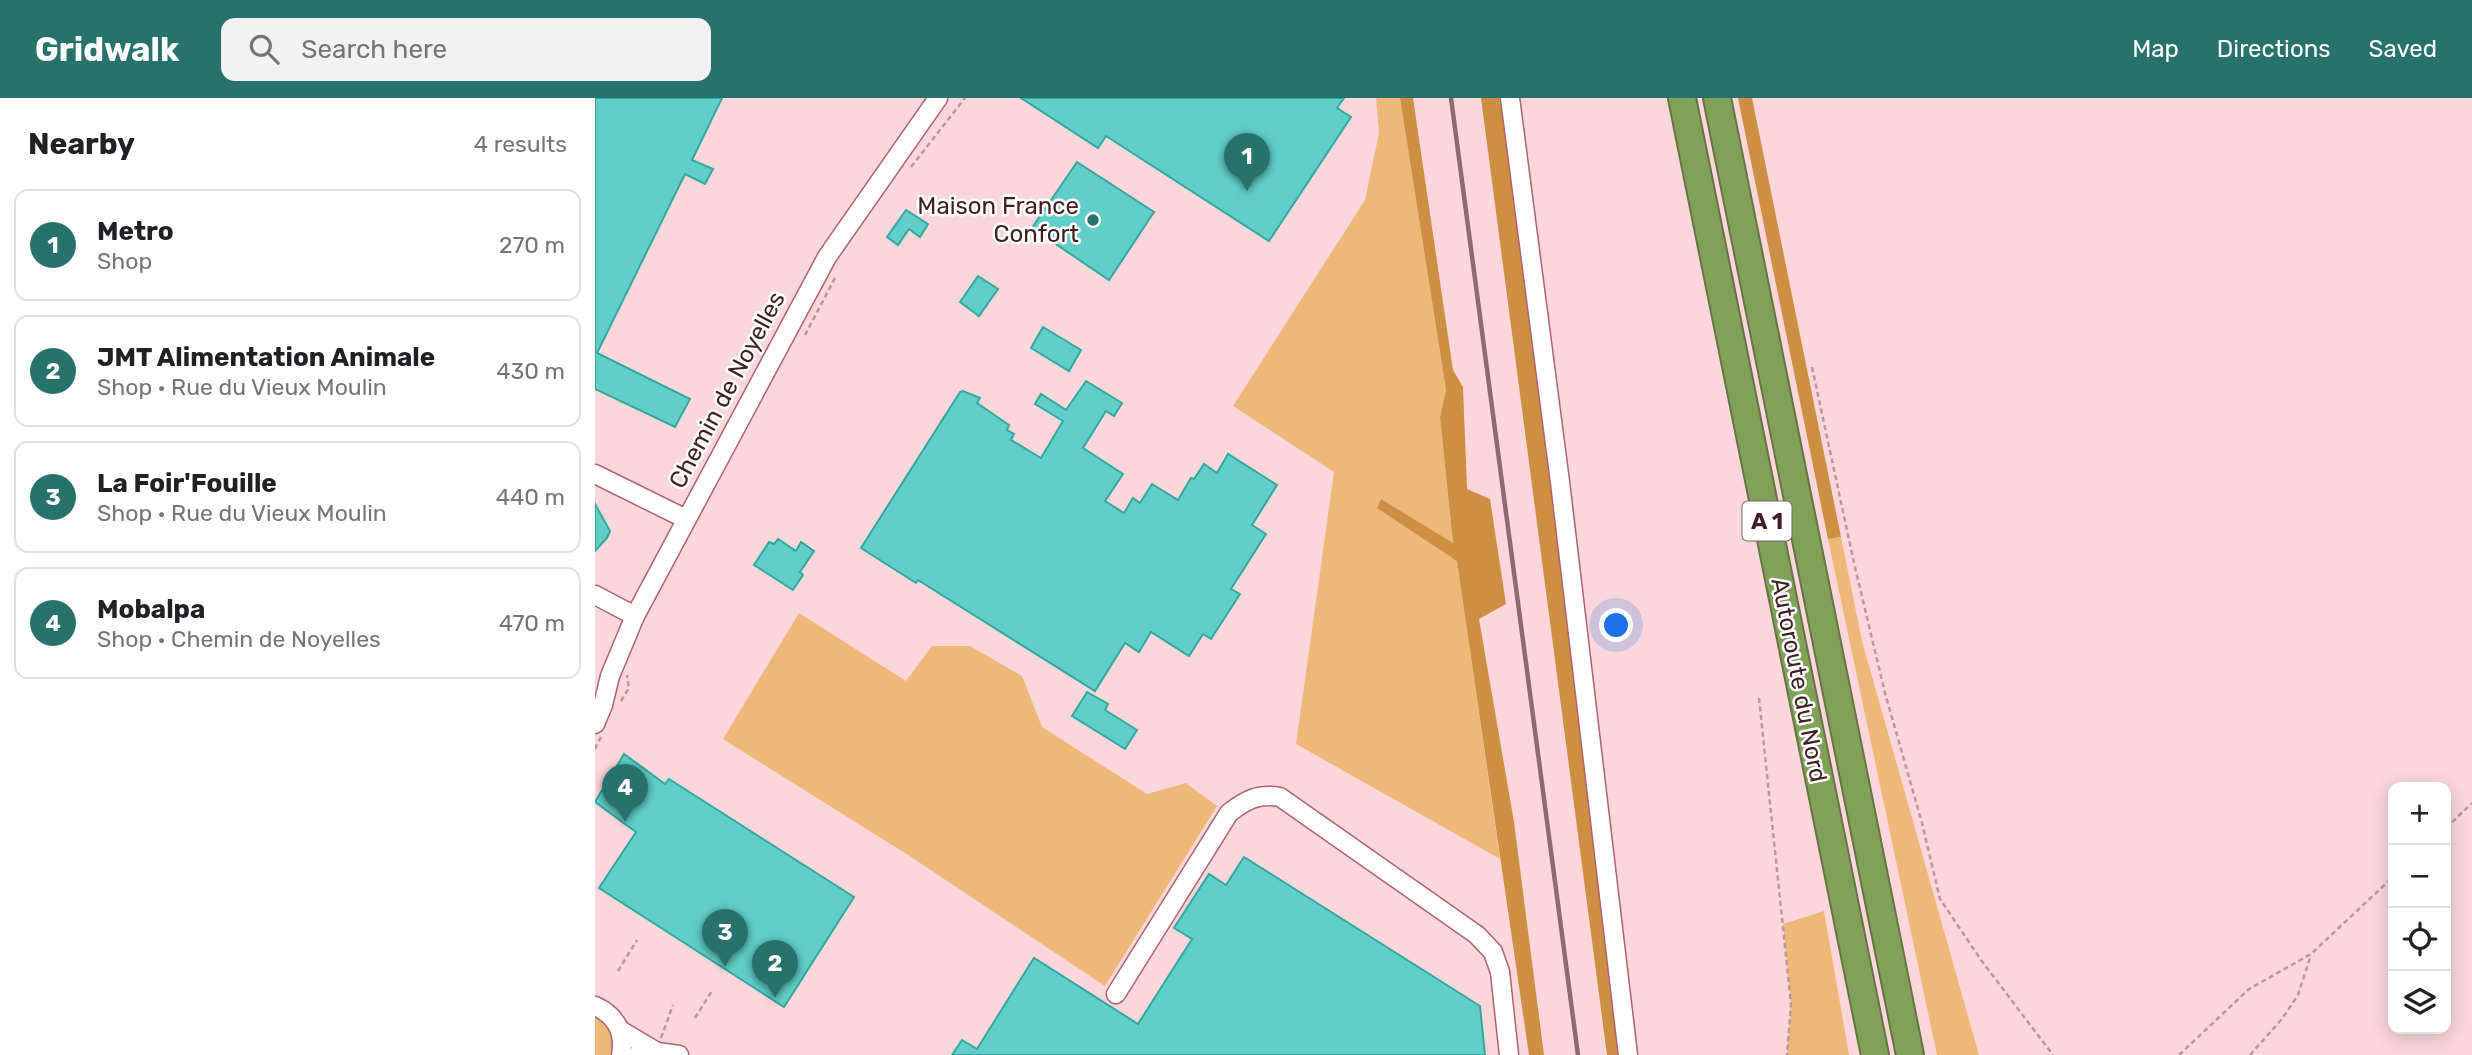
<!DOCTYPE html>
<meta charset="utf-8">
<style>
:root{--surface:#fff;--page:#f2f2f2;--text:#202124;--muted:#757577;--line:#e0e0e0;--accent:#28726d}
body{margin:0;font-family:Rubik,sans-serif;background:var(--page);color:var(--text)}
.controls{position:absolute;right:21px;bottom:21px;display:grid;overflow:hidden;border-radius:14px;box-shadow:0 4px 18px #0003}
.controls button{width:63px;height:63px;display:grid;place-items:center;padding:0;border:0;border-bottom:2px solid var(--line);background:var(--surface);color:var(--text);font:35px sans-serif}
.you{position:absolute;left:1022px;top:528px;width:24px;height:24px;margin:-18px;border:5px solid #fff;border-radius:50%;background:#1a73e8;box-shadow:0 0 0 10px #1a73e833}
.badge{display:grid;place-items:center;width:46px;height:46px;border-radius:50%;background:var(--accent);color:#fff;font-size:23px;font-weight:700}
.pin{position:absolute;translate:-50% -58px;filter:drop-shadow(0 2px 4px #0008)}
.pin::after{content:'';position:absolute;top:37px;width:24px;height:21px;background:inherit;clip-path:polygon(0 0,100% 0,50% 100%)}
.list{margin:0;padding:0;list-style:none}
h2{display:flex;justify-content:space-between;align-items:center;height:91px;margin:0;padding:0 28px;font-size:30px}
h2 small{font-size:23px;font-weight:400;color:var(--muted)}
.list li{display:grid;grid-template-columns:46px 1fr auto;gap:21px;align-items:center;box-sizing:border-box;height:112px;margin:0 14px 14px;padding:0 14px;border:2px solid var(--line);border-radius:14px}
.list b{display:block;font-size:26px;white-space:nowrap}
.list p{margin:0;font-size:23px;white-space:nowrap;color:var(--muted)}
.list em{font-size:23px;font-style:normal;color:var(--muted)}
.icon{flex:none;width:38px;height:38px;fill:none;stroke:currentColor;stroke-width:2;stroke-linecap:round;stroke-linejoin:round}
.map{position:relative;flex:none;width:1877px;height:957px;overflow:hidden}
header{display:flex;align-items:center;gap:42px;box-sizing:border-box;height:98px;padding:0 35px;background:var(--accent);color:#fff}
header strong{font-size:33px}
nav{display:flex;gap:38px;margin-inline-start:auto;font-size:24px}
.search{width:490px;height:63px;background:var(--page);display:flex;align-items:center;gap:18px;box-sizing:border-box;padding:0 24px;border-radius:14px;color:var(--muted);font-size:26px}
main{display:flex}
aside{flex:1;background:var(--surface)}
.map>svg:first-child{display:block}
</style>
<header>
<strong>Gridwalk</strong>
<div class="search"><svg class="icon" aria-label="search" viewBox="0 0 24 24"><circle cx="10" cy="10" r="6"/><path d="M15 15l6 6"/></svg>Search here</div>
<nav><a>Map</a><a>Directions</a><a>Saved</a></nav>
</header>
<main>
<aside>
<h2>Nearby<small>4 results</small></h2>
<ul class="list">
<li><span class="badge">1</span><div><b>Metro</b><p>Shop</p></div><em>270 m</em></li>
<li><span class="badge">2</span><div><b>JMT Alimentation Animale</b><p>Shop · Rue du Vieux Moulin</p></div><em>430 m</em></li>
<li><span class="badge">3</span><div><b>La Foir'Fouille</b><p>Shop · Rue du Vieux Moulin</p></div><em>440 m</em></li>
<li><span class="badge">4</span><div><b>Mobalpa</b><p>Shop · Chemin de Noyelles</p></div><em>470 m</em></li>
</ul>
</aside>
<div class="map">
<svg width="1877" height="957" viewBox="0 0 1877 957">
<rect width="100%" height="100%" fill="#fbd7db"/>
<g fill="#eeb879">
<polygon points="781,0 805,0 851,292 845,319 858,446 786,401 782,409 862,462 905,761 701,646 739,374 638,308 770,102 784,35"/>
<polygon points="1246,439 1267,543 1384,957 1342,957 1233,441"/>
<polygon points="204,515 311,583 337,548 375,548 427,578 447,629 552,696 591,685 622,708 510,888 313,757 128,641"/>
<polygon points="1229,813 1254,957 1192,957 1196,906 1188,826"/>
<path d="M0,918C15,927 20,940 16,957H0Z"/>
</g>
<g fill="#cc8f43">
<polygon points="805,0 818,0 858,272 868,289 872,391 895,401 911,506 884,521 919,724 949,957 934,957 862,463 782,410 786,401 858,445 845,319 851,292"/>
<polygon points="886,0 913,0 1033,957 1012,957"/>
<polygon points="1143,0 1157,0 1246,439 1233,441"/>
</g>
<g fill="#61cfc8" stroke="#33a8a2" stroke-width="2">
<polygon points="0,0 127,0 97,62 118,71 110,86 90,76 2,255 95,301 80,329 0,291"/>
<polygon points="426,0 749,0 742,10 756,19 674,143 511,38 503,50"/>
<polygon points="482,64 559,114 514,182 437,130"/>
<polygon points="311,112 333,126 325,139 314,131 303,147 292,139"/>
<polygon points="383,178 403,191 384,218 365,204"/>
<polygon points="448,229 486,252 474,273 436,250"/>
<polygon points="491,283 527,305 519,318 511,313 488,350 528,376 510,403 529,415 538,400 545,405 557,386 583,402 596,380 599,381 609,366 622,375 633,356 682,387 657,427 671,436 636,491 645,496 616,541 608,536 594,558 556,534 544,554 530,545 500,593 323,482 321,485 266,450 365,294 368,293 385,300 382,305 414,327 412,332 419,336 416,342 446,360 468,323 440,306 446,296 471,312"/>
<polygon points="0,406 15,433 12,440 0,453"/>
<polygon points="183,441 201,453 206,444 219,453 205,474 208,477 198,492 159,467 174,444 179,446"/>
<polygon points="492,594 513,606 510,612 542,632 530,651 477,618"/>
<polygon points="29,656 70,686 74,681 259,799 189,909 4,790 41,734 0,704"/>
<polygon points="649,759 885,908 890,957 357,957 367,942 382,951 439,860 543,926 597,841 579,830 614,776 631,787"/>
</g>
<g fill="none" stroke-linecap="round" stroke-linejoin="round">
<defs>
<g id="minor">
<polyline points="915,0 965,384 1033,957"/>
<polyline points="0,376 91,421"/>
<polyline points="0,497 40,518"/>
<polyline points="0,626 8,607 15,578 40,518 232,159 343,0"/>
<path d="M521,896L634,715C651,702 663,695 685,699L882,837L898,854L905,874L914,957"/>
<path d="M0,908C21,917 30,935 26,957"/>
<polyline points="25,932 62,954"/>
<polyline points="42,957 62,954 84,957"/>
</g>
<g id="highway">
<polyline points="1087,0 1280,957"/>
<polyline points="1122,0 1315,957"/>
</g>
</defs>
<use href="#minor" stroke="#b16270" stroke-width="21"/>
<use href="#highway" stroke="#697446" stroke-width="30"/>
<g stroke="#b9979b" stroke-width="2.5" stroke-dasharray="5 3.5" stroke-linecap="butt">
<polyline points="316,69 370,0"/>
<polyline points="210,237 241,178"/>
<polyline points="1217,269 1259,465 1290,595 1327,725 1345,801 1386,862 1458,957"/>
<polyline points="1164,600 1196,906 1192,957"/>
<polyline points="26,603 34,590 32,577"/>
<polyline points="0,651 6,639"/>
<polyline points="1851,730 1877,705"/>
<polyline points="23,873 42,842"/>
<polyline points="100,920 118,891"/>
<polyline points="66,940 78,907"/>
<polyline points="1584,957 1654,891 1716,856 1798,779"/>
<polyline points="1655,957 1687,921 1703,897 1716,857"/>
</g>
<use href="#minor" stroke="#fff" stroke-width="18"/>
<use href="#highway" stroke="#7fa258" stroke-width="26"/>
<polyline stroke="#8c6a6e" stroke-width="4.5" points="856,0 983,957"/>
</g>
<circle fill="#28726d" stroke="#fff" stroke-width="2.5" cx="498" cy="122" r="7"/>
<g text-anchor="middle" stroke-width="5" stroke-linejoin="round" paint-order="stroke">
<rect fill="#fff" stroke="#796266" stroke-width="2" x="1147.5" y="403.5" width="49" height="39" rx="5"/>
<g font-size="23" font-weight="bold" fill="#3f1f24">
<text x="1172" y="431">A 1</text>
</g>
<g font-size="24" fill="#3f1f24" stroke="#fff" text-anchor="end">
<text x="484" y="116">Maison France<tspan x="484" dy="28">Confort</tspan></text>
</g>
<g font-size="24" fill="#3f1f24" stroke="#fff">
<text transform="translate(132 292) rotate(-62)" y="8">Chemin de Noyelles</text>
<text transform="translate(1204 582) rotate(79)" y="8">Autoroute du Nord</text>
</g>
</g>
</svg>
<div class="controls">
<button>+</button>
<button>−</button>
<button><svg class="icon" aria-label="locate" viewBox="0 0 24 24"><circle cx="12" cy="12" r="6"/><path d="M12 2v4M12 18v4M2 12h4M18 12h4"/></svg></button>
<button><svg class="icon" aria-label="layers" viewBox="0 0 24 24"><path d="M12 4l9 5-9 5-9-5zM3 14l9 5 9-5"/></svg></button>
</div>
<div class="you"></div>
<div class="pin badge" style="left:652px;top:93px">1</div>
<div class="pin badge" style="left:180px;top:900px">2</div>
<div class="pin badge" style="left:130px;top:869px">3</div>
<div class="pin badge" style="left:30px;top:724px">4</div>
</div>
</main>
